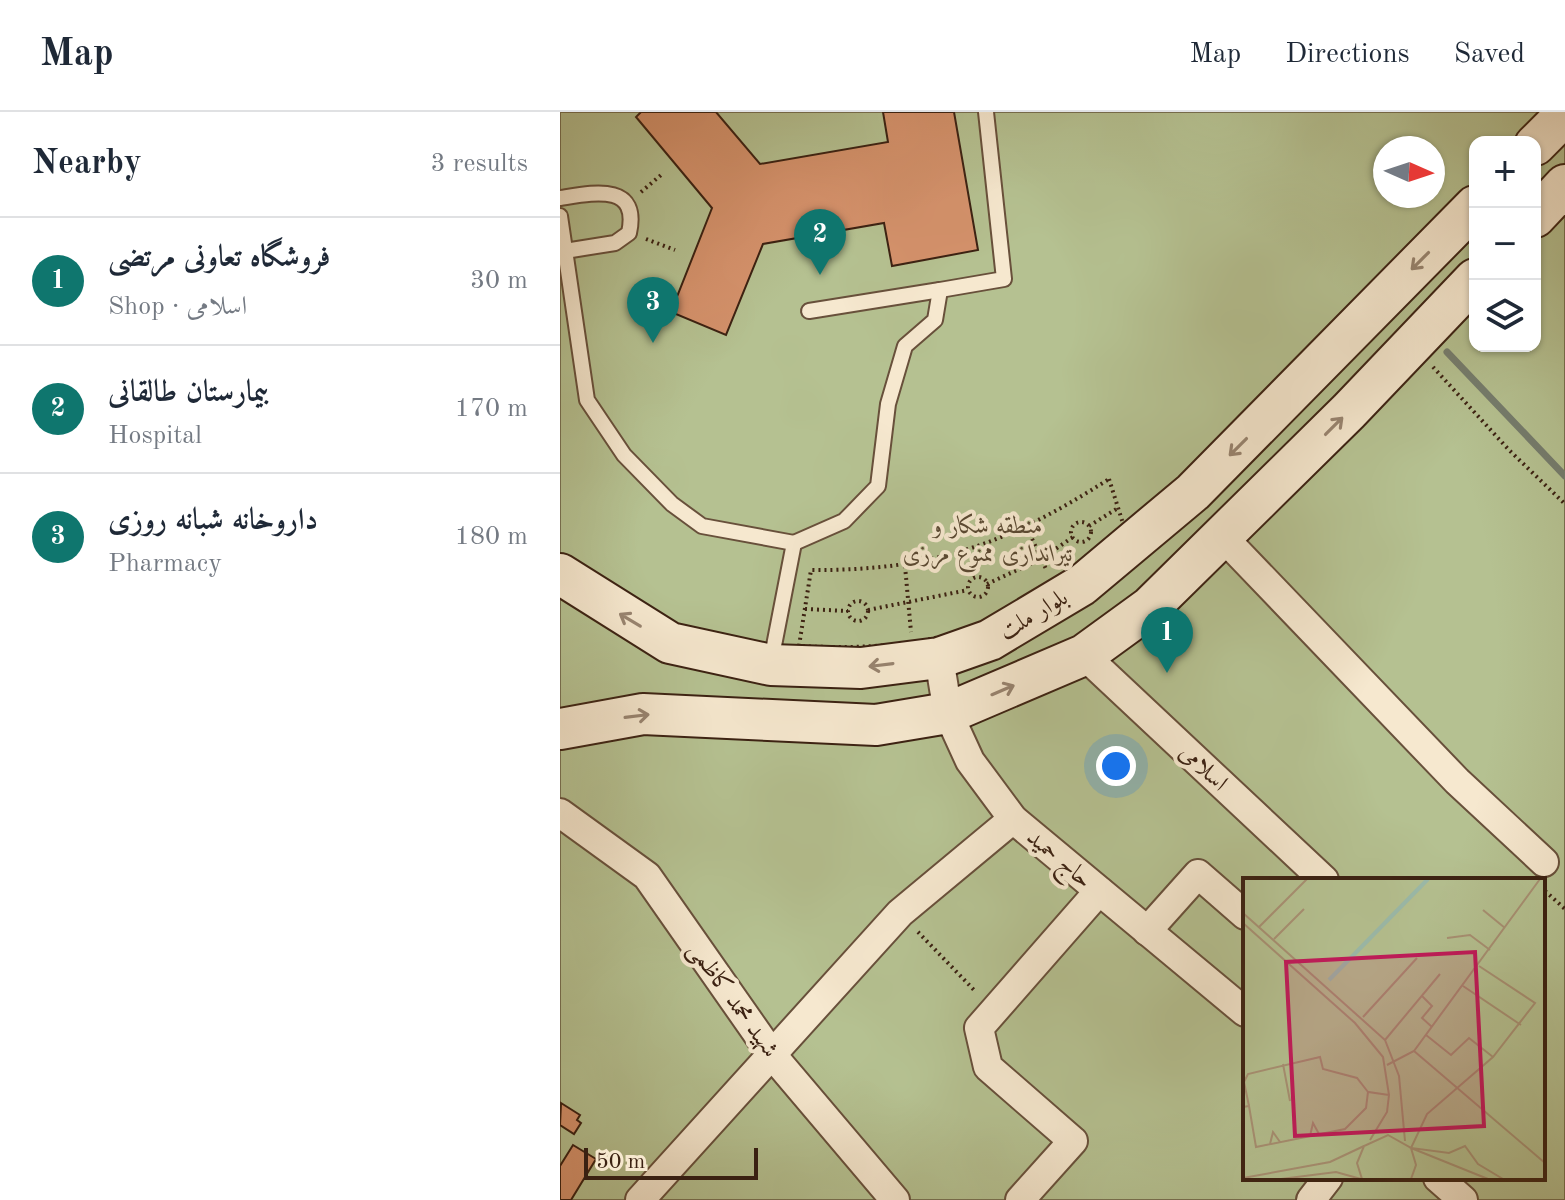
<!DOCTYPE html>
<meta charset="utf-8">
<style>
:root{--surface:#fff;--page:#f2f2f3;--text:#1f2937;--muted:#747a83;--line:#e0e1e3;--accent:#0f766e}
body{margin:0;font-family:"Old Standard TT",Amiri,serif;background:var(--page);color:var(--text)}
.controls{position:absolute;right:24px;top:24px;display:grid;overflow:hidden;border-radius:16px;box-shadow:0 2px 6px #0004}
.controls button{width:72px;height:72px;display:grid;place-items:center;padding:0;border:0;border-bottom:2px solid var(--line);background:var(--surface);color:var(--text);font:40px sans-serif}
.compass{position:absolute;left:813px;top:24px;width:72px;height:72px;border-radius:50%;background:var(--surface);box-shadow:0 2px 6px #0004;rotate:93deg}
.scale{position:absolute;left:24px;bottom:20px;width:174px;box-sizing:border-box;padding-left:8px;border:4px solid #3b2112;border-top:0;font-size:22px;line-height:28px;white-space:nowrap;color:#3b2112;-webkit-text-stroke:6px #f6e8cf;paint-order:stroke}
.you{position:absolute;left:556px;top:654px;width:28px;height:28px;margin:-20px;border:6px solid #fff;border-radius:50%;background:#1a73e8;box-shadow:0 0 0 12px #1a73e833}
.badge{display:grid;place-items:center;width:52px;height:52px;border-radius:50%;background:var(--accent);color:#fff;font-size:26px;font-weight:700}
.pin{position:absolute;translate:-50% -66px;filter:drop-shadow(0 2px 4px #0008)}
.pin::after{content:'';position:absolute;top:42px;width:28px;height:24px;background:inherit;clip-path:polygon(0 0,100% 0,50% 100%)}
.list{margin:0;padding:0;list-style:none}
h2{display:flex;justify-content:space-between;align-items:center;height:104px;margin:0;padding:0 32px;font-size:34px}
h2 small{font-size:26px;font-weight:400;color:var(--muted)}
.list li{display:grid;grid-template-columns:52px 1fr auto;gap:24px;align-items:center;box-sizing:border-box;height:128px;padding:0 32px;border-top:2px solid var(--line)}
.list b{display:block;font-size:30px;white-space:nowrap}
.list p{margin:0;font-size:26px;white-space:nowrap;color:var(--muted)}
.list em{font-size:26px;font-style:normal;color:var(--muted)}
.icon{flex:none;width:44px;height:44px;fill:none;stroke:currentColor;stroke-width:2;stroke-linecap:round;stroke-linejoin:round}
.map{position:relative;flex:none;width:1005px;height:1088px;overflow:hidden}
header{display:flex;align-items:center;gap:48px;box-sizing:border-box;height:112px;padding:0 40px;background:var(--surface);border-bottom:2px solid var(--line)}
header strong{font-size:38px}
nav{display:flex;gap:44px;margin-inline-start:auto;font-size:28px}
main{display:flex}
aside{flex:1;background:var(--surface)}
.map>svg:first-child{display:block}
</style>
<header>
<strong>Map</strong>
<nav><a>Map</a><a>Directions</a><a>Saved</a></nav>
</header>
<main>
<aside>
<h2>Nearby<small>3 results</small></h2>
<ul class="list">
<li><span class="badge">1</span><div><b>فروشگاه تعاونی مرتضی</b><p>Shop · اسلامی</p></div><em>30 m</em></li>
<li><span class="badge">2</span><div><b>بیمارستان طالقانی</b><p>Hospital</p></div><em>170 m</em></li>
<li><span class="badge">3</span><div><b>داروخانه شبانه روزی</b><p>Pharmacy</p></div><em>180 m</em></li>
</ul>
</aside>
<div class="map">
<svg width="1005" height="1088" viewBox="0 0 1005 1088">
<rect width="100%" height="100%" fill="#f1dbb5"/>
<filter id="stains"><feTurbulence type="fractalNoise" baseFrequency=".0025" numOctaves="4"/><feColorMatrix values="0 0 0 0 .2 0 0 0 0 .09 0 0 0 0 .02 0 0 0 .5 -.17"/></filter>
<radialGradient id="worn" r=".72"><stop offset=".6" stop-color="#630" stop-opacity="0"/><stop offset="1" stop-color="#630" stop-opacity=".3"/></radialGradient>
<path fill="#b5c191" stroke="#787152" stroke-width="2" fill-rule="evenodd" d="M0,0H1005V1088H0ZM915,30H975V234H915ZM825,36H873V84H825ZM685,768H983V1066H685Z"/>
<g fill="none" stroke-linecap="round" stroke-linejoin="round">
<polyline stroke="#757d6e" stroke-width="7" points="887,240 1005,364"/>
</g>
<g fill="#d5926c" stroke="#3b2112" stroke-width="2">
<polygon points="81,0 156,0 200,52 328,30 323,0 394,0 418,138 332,154 324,111 203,132 166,223 111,200 152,96 76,5"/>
<polygon points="1,991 20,1003 17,1008 21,1011 14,1022 0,1013"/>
<polygon points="13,1033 36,1047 11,1088 0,1088 0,1054"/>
</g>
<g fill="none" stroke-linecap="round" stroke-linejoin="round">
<defs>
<g id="lane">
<path d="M0,86C32,81 80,70 69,121L55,131L5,139"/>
<polyline points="0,104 27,288 64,343 112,392 142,414 234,431 211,549"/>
<polyline points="249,199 380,178"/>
<polyline points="234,431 284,409 318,374 328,292 345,234 375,208 380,178 444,167 426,0"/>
</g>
<g id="street">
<polyline points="662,424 897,669 984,750"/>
<polyline points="524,543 764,768"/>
<polyline points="379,546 388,601 410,649 453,707 685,900"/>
<polyline points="0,701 87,764 213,944 335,1088"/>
<polyline points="587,819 638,762 685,803"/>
<polyline points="878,1066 903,1088"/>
<polyline points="80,1088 340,801 453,707"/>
<polyline points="460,1088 513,1029 428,955 419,916 539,779"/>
<polyline points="751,1088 768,1066"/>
</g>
<g id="secondary">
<polyline points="975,33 1005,3"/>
<polyline points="975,105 1005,73"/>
<polyline points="0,462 110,531 211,553 301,556 379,546 430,528 522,473 633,380 915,94"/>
<polyline points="0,617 83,602 316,613 388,601 524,543 590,495 789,299 915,167"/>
</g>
</defs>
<use href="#lane" stroke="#68503b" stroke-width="18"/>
<use href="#street" stroke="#68503b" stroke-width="32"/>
<use href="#secondary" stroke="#3b2112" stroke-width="44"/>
<g stroke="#3b2112" stroke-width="4" stroke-dasharray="2 4" stroke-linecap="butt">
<polyline points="81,80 101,63"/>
<polyline points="86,127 115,138"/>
<polyline points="873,255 949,338 1005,392"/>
<path d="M549,367L566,421C459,514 379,541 239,534L251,458C373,459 447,432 549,367Z"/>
<circle cx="521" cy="420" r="10"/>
<polyline points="529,414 558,396"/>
<polyline points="467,416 486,457"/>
<polyline points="345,454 351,520"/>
<circle cx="418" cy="475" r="10"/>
<polyline points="427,472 481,447 513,425"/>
<circle cx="298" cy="499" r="10"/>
<polyline points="245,497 288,499"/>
<polyline points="308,498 408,478"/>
<polyline points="985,773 985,779 1005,797"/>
<polyline points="358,820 416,880"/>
</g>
<use href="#lane" stroke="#f6e8cf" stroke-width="14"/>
<use href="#street" stroke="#f6e8cf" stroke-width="28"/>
<use href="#secondary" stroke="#f6e8cf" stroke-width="40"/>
</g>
<defs><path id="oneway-shaft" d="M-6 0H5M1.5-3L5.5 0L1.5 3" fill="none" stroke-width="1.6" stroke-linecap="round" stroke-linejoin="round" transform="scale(2)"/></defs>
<g stroke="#988470">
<use href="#oneway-shaft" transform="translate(860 149) rotate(135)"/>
<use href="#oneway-shaft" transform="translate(774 314) rotate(-45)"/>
<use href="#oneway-shaft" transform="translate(678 335) rotate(135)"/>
<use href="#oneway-shaft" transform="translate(70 508) rotate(-149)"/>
<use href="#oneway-shaft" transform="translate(321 553) rotate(173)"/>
<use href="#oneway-shaft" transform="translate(443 578) rotate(-23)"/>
<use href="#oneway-shaft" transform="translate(77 604) rotate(-7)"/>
</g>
<g text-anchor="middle" stroke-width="8" stroke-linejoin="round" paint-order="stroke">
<g font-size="24" font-style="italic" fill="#5a4932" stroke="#f6e8cf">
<text x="428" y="421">منطقه شکار و<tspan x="428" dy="28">تیراندازی ممنوع مرزی</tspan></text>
</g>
<g font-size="24" fill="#3b2112" stroke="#f6e8cf">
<text transform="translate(473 502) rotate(-31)" y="8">بلوار ملت</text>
<text transform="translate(644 655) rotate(43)" y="8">اسلامی</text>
<text transform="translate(500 746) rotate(40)" y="8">حاج حمید</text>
<text transform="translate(174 887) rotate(54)" y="8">شهید محمد کاظمی</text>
</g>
</g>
<g transform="translate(683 766)">
<rect width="302" height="302" fill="#f1dbb5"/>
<path d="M0,1H302V301H0Z" fill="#b5c191"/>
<path fill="none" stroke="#9bbbab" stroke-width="4" d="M86,102L185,1"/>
<path fill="none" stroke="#a89174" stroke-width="2" d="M240,32L262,50M0,35L142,162L156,198L162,263M0,45L112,145L140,179L146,217L144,234L127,262M16,49L64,1M204,60L227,57L247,72M31,61L61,31M236,88L292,125L250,179L184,236L168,270L206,275L222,268L235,286L260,301M220,108L278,147M179,118L189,128L179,140L189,149M120,139L174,80M183,157L208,177L226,160L250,179M142,162L197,96M171,173L302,285M40,186L47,223M144,187L171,173L297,1M6,228L1,204L5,196L77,179L80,191L114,200L125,214M0,229L6,228L13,269L102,251L123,230L125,214L146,217M67,258L70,245L76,256M27,266L30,254L37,264M168,270L245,301M0,300L87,284L121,268M38,301L93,294L118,301M119,301L114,285L121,268L145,257L168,270L173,287L168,301M186,301H215"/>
<path fill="#c2185b" fill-opacity="0.15" stroke="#c2185b" stroke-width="4" d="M232,74L241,248L52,258L43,84Z"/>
<rect width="302" height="302" fill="none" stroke="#3b2112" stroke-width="4"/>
</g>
<rect width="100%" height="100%" filter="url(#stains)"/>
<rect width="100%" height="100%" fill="url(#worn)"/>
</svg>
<div class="controls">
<button>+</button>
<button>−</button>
<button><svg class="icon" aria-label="layers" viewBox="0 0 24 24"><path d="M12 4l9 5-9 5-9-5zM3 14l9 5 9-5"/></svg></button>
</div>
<svg class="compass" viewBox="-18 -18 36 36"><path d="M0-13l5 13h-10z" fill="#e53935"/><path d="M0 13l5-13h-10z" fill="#747a83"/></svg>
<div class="scale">50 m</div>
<div class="you"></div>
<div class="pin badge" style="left:607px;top:561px">1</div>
<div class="pin badge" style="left:260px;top:163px">2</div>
<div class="pin badge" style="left:93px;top:231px">3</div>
</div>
</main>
